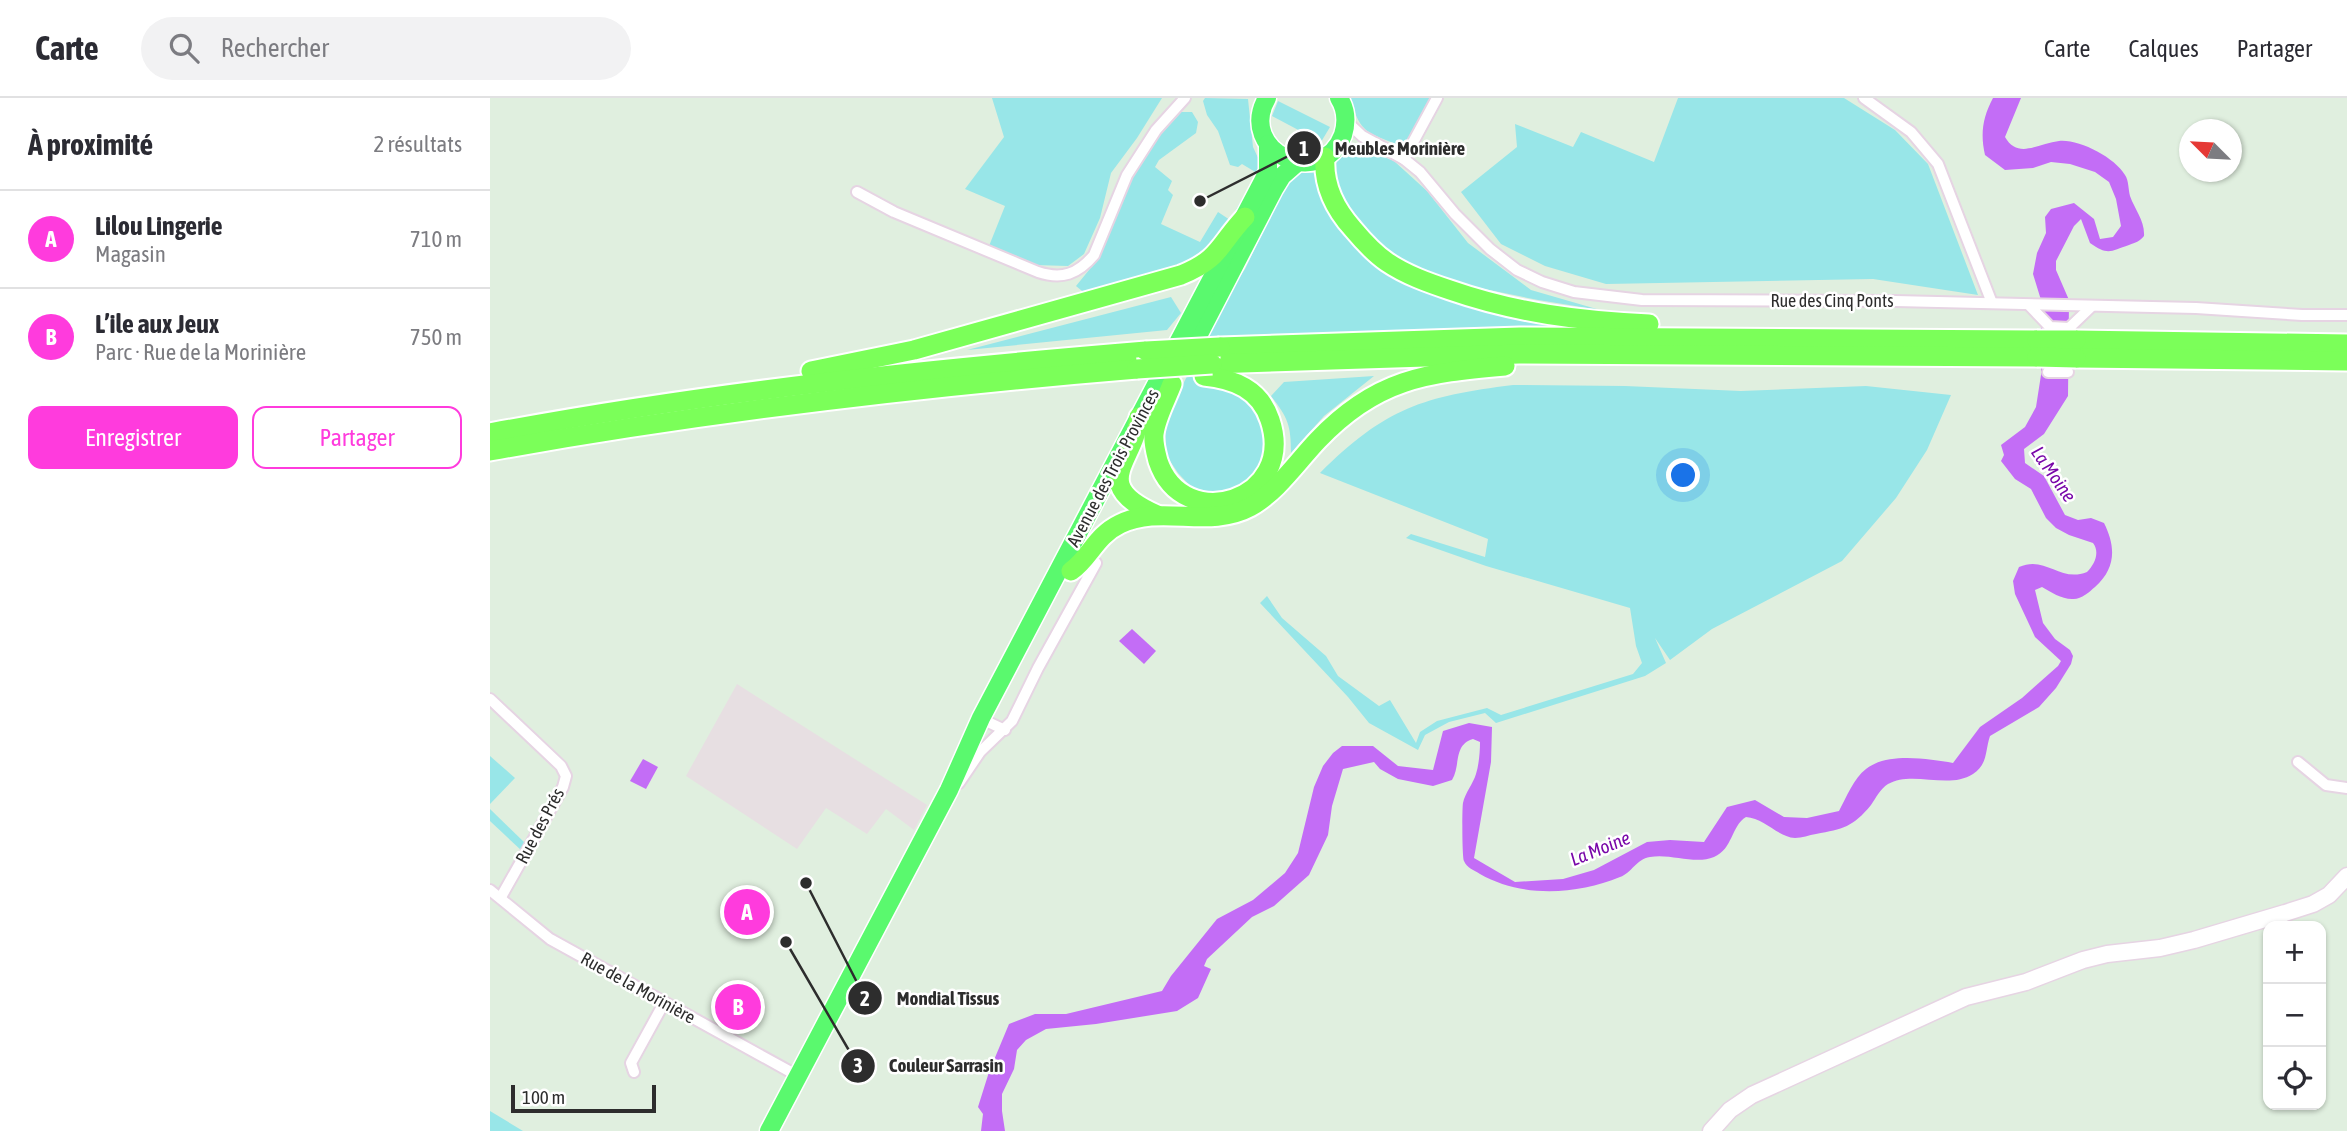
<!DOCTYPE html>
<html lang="fr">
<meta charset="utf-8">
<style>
:root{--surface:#fff;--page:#f2f2f3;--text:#2b2b33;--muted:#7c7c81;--line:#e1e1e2;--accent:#ff3bdd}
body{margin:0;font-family:"Asap Condensed",sans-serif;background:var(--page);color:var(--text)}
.controls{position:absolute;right:21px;bottom:21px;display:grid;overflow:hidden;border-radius:14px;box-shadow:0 2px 5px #0004}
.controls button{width:63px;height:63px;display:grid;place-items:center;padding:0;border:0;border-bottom:2px solid var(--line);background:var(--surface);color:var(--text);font:35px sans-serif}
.compass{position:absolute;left:1689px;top:21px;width:63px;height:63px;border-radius:50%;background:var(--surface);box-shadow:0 2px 5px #0004;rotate:294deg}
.scale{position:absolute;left:21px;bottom:18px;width:145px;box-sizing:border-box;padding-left:7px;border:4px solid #2d2d2d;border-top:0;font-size:19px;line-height:24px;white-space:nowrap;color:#2d2d2d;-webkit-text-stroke:5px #fff;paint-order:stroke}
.you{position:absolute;left:1194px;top:378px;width:24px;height:24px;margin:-18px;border:5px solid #fff;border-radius:50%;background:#1a73e8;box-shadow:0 0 0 10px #1a73e833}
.badge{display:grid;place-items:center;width:46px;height:46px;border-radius:50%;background:var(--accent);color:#fff;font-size:23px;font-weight:700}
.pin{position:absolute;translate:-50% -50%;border:4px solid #fff;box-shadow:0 2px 7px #0006}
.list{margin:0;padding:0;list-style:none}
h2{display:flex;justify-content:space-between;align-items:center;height:91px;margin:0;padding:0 28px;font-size:30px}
h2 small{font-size:23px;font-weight:400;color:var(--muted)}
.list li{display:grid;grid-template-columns:46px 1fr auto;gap:21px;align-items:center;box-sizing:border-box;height:98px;padding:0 28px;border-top:2px solid var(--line)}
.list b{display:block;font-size:26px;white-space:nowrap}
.list p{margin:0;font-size:23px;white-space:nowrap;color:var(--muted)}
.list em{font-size:23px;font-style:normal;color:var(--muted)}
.actions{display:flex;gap:14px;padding:21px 28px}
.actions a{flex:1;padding:16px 0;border:2px solid var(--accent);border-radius:14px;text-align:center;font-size:24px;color:var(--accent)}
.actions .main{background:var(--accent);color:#fff}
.icon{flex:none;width:38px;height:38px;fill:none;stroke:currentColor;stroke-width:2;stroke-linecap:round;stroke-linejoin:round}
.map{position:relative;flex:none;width:1857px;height:1033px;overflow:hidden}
header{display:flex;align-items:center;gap:42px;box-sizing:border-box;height:98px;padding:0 35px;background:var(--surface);border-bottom:2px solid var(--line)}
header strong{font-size:33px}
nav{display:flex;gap:38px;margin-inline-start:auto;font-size:24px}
.search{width:490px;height:63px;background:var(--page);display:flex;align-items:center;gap:18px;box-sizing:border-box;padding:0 24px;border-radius:38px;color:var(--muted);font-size:26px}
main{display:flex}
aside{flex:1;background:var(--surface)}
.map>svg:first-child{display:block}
</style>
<header>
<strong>Carte</strong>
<div class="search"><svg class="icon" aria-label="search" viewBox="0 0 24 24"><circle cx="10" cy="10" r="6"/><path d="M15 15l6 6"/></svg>Rechercher</div>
<nav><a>Carte</a><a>Calques</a><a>Partager</a></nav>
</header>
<main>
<aside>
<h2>À proximité<small>2 résultats</small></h2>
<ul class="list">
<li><span class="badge">A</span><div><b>Lilou Lingerie</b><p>Magasin</p></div><em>710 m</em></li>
<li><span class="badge">B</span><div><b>L’ile aux Jeux</b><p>Parc · Rue de la Morinière</p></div><em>750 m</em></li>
</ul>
<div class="actions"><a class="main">Enregistrer</a><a>Partager</a></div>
</aside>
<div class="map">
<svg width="1857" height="1033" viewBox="0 0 1857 1033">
<rect width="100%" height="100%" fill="#e0efdf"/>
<polygon fill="#e7dfe2" points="247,586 437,707 424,732 396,711 377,736 336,710 307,751 196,678"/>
<g fill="#98e6e8">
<polygon points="502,0 672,0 647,40 621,75 610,120 594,156 578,168 544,167 499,148 515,108 475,91 514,39"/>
<polygon points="715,0 758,1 763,49 770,64 770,75 731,144 714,162 597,197 586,188 608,161 642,78 675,29 691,14 702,14 708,24 706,35 669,62 665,69 682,83 678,92 683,97 671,126 710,144 728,114 740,122 767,75 752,66 748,69 740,67 728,33 717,17 713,3"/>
<path d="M860,0H943L921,41L911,48C877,34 871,37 860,0Z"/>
<polygon points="1188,0 1354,0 1405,32 1438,66 1488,197 1383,181 1116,186 1055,168 1011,146 971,94 1027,49 1025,26 1083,49 1091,34 1164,64"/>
<polygon points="788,3 840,29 831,44 782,18"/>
<polygon points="877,52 904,63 937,93 978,145 1041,192 1110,212 1048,202 950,182 900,159 866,124 845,91 842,76 847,63 858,53"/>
<polygon points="827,74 912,181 968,205 1075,229 729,240 749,295 766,313 774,336 771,365 755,384 729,396 704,392 688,375 676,357 675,326 689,294 741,192 755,171 799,80 810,75"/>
<polygon points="681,199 691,215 677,232 477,252"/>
<path d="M884,278L834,318L801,355C801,327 798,320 781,298L794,284Z"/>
<path d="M1023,287L1135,288L1251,293L1376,288L1461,297L1437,352L1406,400L1352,463L1222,531L1180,562L1165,540L1176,565L1155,578L1006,625L995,615L959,624L935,637L928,652L879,625L858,599L770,505L777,498L792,520L836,558L848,578L889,608L900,602L926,645L930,634L947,623L997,610L1011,617L1143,576L1152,565L1146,548L1140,510L996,468L916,440L921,436L995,459L998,441L830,375C895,310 934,298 1023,287Z"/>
<polygon points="0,658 25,680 0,706"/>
<polygon points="0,711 36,746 32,753 0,723"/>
<polygon points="0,1013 33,1033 0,1033"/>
</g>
<g fill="#c36df6">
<path d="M1503,0H1531L1515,39C1528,62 1549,45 1569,43C1589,41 1624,59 1635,77C1639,83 1638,91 1640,98C1645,112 1655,123 1654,138C1649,144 1646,144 1639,147C1621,153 1618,158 1600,145L1591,121L1584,128L1566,163V172L1579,202L1578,298L1554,336L1534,351L1535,365L1554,378L1575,417L1588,422L1601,420L1614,425C1626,449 1626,470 1605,489C1599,494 1591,502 1582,501C1571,501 1561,494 1552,489L1545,492L1553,525L1565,541L1580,552L1583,558L1581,566L1566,590L1549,609L1500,638C1495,653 1498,666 1483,676C1458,692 1423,672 1398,686C1390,691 1386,700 1381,707C1363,729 1353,731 1326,736C1319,737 1312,740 1305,740C1288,739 1274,720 1256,719C1241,728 1243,751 1224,759C1205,767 1180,755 1160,759C1146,761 1142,775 1130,779C1086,797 1032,800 990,776C984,772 977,770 974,763C972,759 972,710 973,705C975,695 983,686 986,676C989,666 990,654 990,644L983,641C963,647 971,667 962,682L943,688L908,681L890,671L884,664L853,671L842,708L838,737L819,777L784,808L762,819L717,861L714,868L721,871L708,900L687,913L606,926L556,931L536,942L527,952L524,971L512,996V1013L515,1033H491L493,1016L488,1009L499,974L519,926L545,916H576L672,893L681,878L727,821L763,802L795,775L808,755L824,689L833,668L843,655L852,648H883L908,668L943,672L953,633L979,625L1002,629L1001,664L984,760L1025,784L1073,781L1104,772L1157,744L1180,742L1214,744L1237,709L1265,702L1294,719L1317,720L1349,713C1356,700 1364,680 1376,671C1398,654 1438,661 1463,665L1490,629L1532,600L1568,568L1571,563L1545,539L1525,496L1523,483L1529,469C1556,457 1570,485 1597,474C1605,466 1610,454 1603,445L1579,437L1566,430L1556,420L1541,391L1525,381L1511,363L1514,357L1511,347L1535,329L1546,309L1551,277V202L1543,176L1547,155L1556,135L1555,119L1561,111L1584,105L1604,121L1610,141L1623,139L1631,128L1626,101L1619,84L1605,74L1580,66L1561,64L1543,70L1515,72L1495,57C1490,35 1493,19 1503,0Z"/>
<polygon points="642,531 666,553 654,566 629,543"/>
<polygon points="153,661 168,669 156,691 140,683"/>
</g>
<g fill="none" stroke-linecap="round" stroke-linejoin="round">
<defs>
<g id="street">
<polyline points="1374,0 1421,34 1448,66 1502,205"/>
<polyline points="856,23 872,38 914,61 930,74 965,116 1000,151 1027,172 1052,184 1084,194 1152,202 1405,203 1706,210 1812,217 1857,217"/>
<polyline points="914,61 947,0"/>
<path d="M367,94L404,114L548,174C572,182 588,176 604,157L637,77L666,32L695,0"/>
<polyline points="1539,207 1560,229 1579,230 1601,209"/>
<polyline points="1558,274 1578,274"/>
<polyline points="0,601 71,668 76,678 73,689 11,799"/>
<polyline points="500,625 515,632"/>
<polyline points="1808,664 1836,687 1857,690"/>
<polyline points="469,685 490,654 522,623 548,570 606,465"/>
<polyline points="0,792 60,841 308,978"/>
<polyline points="144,974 141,965 174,905"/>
</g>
<polyline id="secondary" points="1221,1033 1240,1012 1262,997 1476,899 1536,884 1593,862 1617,856 1670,850 1704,842 1795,815 1823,806 1839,797 1857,778"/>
<g id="primary">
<path d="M777,0C746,54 832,93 853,37C857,24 856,11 849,0"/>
<polyline points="696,261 784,91 792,78 808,64"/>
<polyline points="279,1033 459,692 491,620 772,85 778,73 778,46"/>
</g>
<g id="highway">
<path d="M835,59C833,87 844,110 863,131C873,143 884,155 897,164C916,177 939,185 960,192C1026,215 1091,223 1159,226"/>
<polyline points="1586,242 1857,246"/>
<polyline points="730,249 1030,239 1547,242"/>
<polyline points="1586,260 1857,263"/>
<polyline points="722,266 1029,256 1547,259"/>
<path d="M321,273L424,252L691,177C731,161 729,146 755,119"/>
<path d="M682,286C676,302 666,319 664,336C663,345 666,355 668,363C693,438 807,403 780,322C770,291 744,281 714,278"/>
<path d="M649,319C645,364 597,386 667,417"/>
<path d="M0,335C217,294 436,271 656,253"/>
<path d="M0,353C215,314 430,289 647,271"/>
<path d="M581,473C600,460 605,438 630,426C671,406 719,431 760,409C787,394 807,364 828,342C886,281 935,275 1015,268"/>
</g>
</defs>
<use href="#street" stroke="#e6d4e3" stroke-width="14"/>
<use href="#secondary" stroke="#e6d4e3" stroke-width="19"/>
<use href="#primary" stroke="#fff" stroke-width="21"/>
<use href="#highway" stroke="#fff" stroke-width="23"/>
<use href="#street" stroke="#fff" stroke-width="10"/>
<use href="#secondary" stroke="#fff" stroke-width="16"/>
<use href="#primary" stroke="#5af96e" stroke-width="18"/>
<use href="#highway" stroke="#7bff59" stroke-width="19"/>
<defs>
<g id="highway-bridge">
<polyline points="1547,242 1586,242"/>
<polyline points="656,253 730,249"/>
<polyline points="1547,259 1586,260"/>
<polyline points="647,271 722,266"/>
</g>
</defs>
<use href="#highway-bridge" stroke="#fff" stroke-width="23" stroke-linecap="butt"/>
<use href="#highway-bridge" stroke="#7bff59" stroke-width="19"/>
</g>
<g text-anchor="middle" stroke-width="5" stroke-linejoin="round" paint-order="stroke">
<g font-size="18" fill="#2d2d2d" stroke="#fff">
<text x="1342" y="209">Rue des Cinq Ponts</text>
<text transform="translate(623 370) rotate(-62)" y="6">Avenue des Trois Provinces</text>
<text transform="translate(50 728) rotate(-62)" y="6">Rue des Prés</text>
<text transform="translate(148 890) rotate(29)" y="6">Rue de la Morinière</text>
</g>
<g font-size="19" font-style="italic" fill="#7806a8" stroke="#fff">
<text transform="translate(1564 376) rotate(55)" y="7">La Moine</text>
<text transform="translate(1110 750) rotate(-22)" y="7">La Moine</text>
</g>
</g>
<path fill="none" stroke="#2d2d2d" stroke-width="2.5" d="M710 103L814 50M316 785L375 900M296 844L368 968"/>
<g fill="#2d2d2d" stroke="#fff" stroke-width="2.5">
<circle cx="710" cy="103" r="7"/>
<circle cx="316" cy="785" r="7"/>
<circle cx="296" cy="844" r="7"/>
<circle cx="814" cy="50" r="18"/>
<circle cx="375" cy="900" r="18"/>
<circle cx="368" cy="968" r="18"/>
</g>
<g font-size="21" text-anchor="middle" font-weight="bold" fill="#fff">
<text x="814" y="58">1</text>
<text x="375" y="908">2</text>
<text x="368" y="975">3</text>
</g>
<g font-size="19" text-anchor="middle" font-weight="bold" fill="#2d2d2d" stroke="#fff" stroke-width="5" stroke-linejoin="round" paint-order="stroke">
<text x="910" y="57">Meubles Morinière</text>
<text x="458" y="907">Mondial Tissus</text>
<text x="456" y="974">Couleur Sarrasin</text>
</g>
</svg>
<div class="controls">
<button>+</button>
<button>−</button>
<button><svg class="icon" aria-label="locate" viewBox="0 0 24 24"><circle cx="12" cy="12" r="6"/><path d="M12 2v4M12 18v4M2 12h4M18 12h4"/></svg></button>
</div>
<svg class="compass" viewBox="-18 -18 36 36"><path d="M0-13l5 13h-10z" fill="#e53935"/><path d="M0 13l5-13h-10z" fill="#7c7c81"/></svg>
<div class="scale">100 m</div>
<div class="you"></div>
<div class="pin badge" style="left:257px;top:814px">A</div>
<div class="pin badge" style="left:248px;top:909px">B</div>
</div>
</main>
